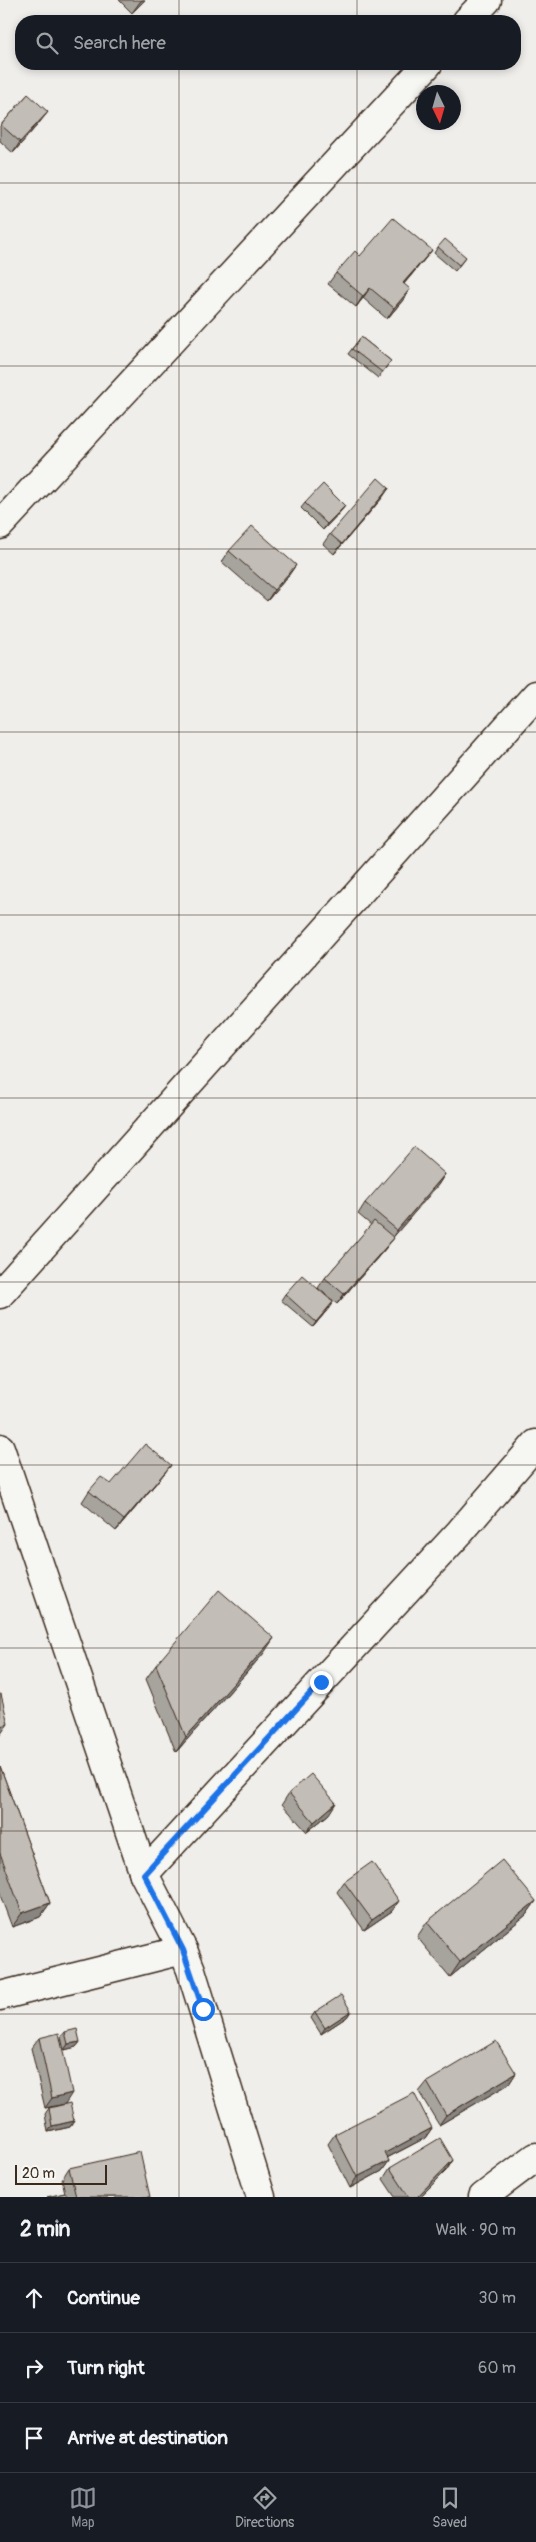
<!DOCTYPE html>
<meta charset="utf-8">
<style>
:root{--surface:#171b24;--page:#242831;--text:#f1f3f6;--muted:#9ea1a6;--line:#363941;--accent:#8c9099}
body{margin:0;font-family:Pangolin,sans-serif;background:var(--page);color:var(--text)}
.compass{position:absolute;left:416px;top:85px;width:45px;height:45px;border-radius:50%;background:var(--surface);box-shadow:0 2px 8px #0003;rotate:175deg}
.scale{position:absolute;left:15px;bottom:12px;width:92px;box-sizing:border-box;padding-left:5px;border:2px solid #3b2a1e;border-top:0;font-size:14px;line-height:18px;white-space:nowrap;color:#3b2a1e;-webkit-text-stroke:4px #f6f6f2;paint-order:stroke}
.stop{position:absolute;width:15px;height:15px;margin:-11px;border:4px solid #1a73e8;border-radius:50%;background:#fff}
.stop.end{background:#1a73e8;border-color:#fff;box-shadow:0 1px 5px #0008}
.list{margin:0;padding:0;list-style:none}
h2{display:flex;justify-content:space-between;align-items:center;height:65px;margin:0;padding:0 20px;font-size:21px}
h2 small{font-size:16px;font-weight:400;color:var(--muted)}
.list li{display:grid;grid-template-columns:32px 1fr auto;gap:15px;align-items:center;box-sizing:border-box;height:70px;padding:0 20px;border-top:1px solid var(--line)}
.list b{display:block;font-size:19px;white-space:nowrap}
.list em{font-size:16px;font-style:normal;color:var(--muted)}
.icon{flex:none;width:28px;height:28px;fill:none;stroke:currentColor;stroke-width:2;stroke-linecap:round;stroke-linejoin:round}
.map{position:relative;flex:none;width:536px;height:2197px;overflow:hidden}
.search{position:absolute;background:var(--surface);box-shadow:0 2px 8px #0003;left:15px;right:15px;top:15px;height:55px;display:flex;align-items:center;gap:12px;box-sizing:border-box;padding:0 18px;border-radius:20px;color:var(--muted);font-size:19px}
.sheet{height:275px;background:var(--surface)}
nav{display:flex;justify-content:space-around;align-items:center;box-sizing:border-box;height:70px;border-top:1px solid var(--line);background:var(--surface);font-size:14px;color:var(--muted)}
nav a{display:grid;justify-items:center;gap:2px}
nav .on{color:var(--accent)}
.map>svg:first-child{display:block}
</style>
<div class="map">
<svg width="536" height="2197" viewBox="0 0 536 2197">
<rect width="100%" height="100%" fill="#efeeea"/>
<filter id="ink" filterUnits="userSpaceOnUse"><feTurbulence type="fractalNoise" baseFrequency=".02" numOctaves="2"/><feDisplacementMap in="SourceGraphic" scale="10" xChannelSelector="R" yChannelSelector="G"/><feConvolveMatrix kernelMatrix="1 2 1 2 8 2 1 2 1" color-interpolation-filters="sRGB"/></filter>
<g filter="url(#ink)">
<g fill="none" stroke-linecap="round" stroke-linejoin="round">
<defs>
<g id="minor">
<polyline points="467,21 487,0"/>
<polyline points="0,525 428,64"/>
<polyline points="0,1294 536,695"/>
<polyline points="0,1448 144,1874 183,1950 191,1970 261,2197"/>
<polyline points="144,1874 460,1532 536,1444"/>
<polyline points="0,1996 183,1950"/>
<polyline points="483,2197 536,2157"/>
</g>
</defs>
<use href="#minor" stroke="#3b2a1e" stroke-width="31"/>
<use href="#minor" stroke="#f6f6f2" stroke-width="28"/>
</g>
<g fill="#a7a39d" stroke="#3b2a1e">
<polygon points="119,0 145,0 132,13"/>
<polygon points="28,94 40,122 13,153 0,141 0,126"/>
<polygon points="438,247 466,257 455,271 434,253"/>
<polygon points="432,250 424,260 404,284 403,300 387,319 363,298 356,307 328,284 336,273 360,256"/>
<polygon points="361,337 391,361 378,378 348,354"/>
<polygon points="389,488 382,498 334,554 323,544 330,534"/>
<polygon points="305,503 345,506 341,511 323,530 301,508"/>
<polygon points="229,551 289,575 267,601 222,562"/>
<polygon points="445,1174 438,1185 393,1237 386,1248 337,1304 318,1288 325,1278 371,1225 358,1214 365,1203"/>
<polygon points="285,1294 329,1308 313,1327 281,1300"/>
<polygon points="171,1465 163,1475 116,1531 82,1502 89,1491"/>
<polygon points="264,1653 176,1752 146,1679 156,1665"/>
<polygon points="0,1766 50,1903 40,1917 12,1927 0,1895"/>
<polygon points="289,1793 329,1814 307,1832 282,1804"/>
<polygon points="344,1882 392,1911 364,1930 337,1892"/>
<polygon points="536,1901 526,1915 450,1977 417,1937 427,1922"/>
<polygon points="351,2011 347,2017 321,2034 311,2018 315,2012"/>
<polygon points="65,2032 80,2042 76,2047 64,2050 61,2037"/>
<polygon points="39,2038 65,2104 45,2108 31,2048"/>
<polygon points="516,2073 509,2084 439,2125 419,2092 427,2082"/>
<polygon points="49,2108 74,2121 70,2127 48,2132 45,2114"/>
<polygon points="432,2128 425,2138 387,2158 389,2161 382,2171 350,2188 328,2144 335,2134"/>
<polygon points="453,2160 446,2171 420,2197 395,2197 383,2179 390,2168"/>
<polygon points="69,2168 150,2197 47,2197 65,2193 62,2179"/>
</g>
<g fill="#888480" stroke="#3b2a1e">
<polygon points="142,0 145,0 132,13 140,2"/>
<polygon points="48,112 40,122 13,153 20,142"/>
<polygon points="432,250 424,260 395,294 403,283"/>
<polygon points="370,288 363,298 356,307 363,296"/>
<polygon points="410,289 403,300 387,319 394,308"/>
<polygon points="389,488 382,498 334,554 342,544"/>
<polygon points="345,506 341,511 323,530 327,524"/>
<polygon points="296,565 289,575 267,601 274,590"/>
<polygon points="445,1174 438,1185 390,1241 397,1230"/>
<polygon points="394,1238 386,1248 337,1304 344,1294"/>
<polygon points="333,1302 329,1308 313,1327 316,1322"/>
<polygon points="171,1465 163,1475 116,1531 124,1520"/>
<polygon points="274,1638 264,1653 176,1752 186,1737"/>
<polygon points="8,1724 0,1735 0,1726"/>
<polygon points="336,1803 329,1814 307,1832 314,1822"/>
<polygon points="399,1901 392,1911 364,1930 372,1920"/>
<polygon points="536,1901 526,1915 450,1977 460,1962"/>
<polygon points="50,1903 40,1917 12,1927 22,1913"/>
<polygon points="351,2011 347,2017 321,2034 325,2028"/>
<polygon points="80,2042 76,2047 64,2050 68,2044"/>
<polygon points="516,2073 509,2084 439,2125 446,2115"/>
<polygon points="72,2093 65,2104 45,2108 52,2098"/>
<polygon points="74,2121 70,2127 48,2132 52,2126"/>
<polygon points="432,2128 425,2138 377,2163 385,2153"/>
<polygon points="453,2160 446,2171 420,2197 417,2197"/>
<polygon points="389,2161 382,2171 350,2188 357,2177"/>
</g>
<g fill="#c2bdb7" stroke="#3b2a1e">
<polygon points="28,94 48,112 20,142 1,125"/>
<polygon points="393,218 432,250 403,283 410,289 394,308 370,288 363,296 336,273 355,251 360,256"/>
<polygon points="445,239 466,257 459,265 438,247"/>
<polygon points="361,337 391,361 382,372 352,349"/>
<polygon points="378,478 389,488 342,544 330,534"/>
<polygon points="323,484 345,506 327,524 305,503"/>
<polygon points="252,526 296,565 274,590 229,551"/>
<polygon points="414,1147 445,1174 397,1230 365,1203"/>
<polygon points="374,1221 394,1238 344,1294 325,1278"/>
<polygon points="302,1275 333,1302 316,1322 285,1294"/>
<polygon points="145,1444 171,1465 124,1520 89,1491 101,1477 111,1484"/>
<polygon points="219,1590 274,1638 186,1737 156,1665"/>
<polygon points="0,1694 1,1694 8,1724 0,1726"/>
<polygon points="0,1766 50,1903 22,1913 0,1853"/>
<polygon points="311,1774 336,1803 314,1822 289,1793"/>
<polygon points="502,1860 536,1901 460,1962 427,1922"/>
<polygon points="372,1862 399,1901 372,1920 344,1882"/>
<polygon points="341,1995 351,2011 325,2028 315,2012"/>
<polygon points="77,2029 80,2042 68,2044 65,2032"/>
<polygon points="59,2033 72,2093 52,2098 39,2038"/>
<polygon points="496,2041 516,2073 446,2115 427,2082"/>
<polygon points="414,2093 432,2128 385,2153 389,2161 357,2177 335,2134"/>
<polygon points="70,2103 74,2121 52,2126 49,2108"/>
<polygon points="440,2138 453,2160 417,2197 409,2197 390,2168"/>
<polygon points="140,2152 150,2197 76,2197 69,2168"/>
<polygon points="66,2193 67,2197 47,2197"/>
</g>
</g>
<g fill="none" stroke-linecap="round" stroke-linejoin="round" filter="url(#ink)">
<polyline stroke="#1a73e8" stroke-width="6" points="203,2009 183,1950 144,1874 321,1682"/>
</g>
<path fill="none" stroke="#3b2a1e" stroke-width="1" stroke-opacity="0.55" d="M179,0V21M357,0V21M179,64V2197M357,64V2197M0,183H536M0,366H536M0,549H536M0,732H536M0,915H536M0,1098H536M0,1282H536M0,1465H536M0,1648H536M0,1831H536M0,2014H536"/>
</svg>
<svg class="compass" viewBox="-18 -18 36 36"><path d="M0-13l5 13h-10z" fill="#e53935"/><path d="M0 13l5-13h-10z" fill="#9ea1a6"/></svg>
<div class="scale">20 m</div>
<div class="stop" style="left:203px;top:2009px"></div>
<div class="stop end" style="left:321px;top:1682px"></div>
<div class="search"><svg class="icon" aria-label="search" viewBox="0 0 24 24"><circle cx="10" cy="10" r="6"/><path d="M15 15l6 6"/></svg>Search here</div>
</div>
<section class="sheet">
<h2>2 min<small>Walk · 90 m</small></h2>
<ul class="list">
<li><svg class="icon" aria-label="ahead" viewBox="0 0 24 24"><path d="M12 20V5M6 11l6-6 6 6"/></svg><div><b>Continue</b></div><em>30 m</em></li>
<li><svg class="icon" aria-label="right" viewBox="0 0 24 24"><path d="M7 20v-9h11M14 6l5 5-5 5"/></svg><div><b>Turn right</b></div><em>60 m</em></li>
<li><svg class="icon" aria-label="arrive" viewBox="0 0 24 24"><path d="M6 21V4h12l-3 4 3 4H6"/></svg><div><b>Arrive at destination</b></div></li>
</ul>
</section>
<nav>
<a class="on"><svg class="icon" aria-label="map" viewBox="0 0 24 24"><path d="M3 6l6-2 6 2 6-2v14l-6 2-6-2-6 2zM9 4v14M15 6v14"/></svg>Map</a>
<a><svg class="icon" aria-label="directions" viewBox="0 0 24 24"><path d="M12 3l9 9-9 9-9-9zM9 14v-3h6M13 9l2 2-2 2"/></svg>Directions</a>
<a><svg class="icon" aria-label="saved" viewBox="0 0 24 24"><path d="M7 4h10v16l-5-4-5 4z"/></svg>Saved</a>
</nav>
